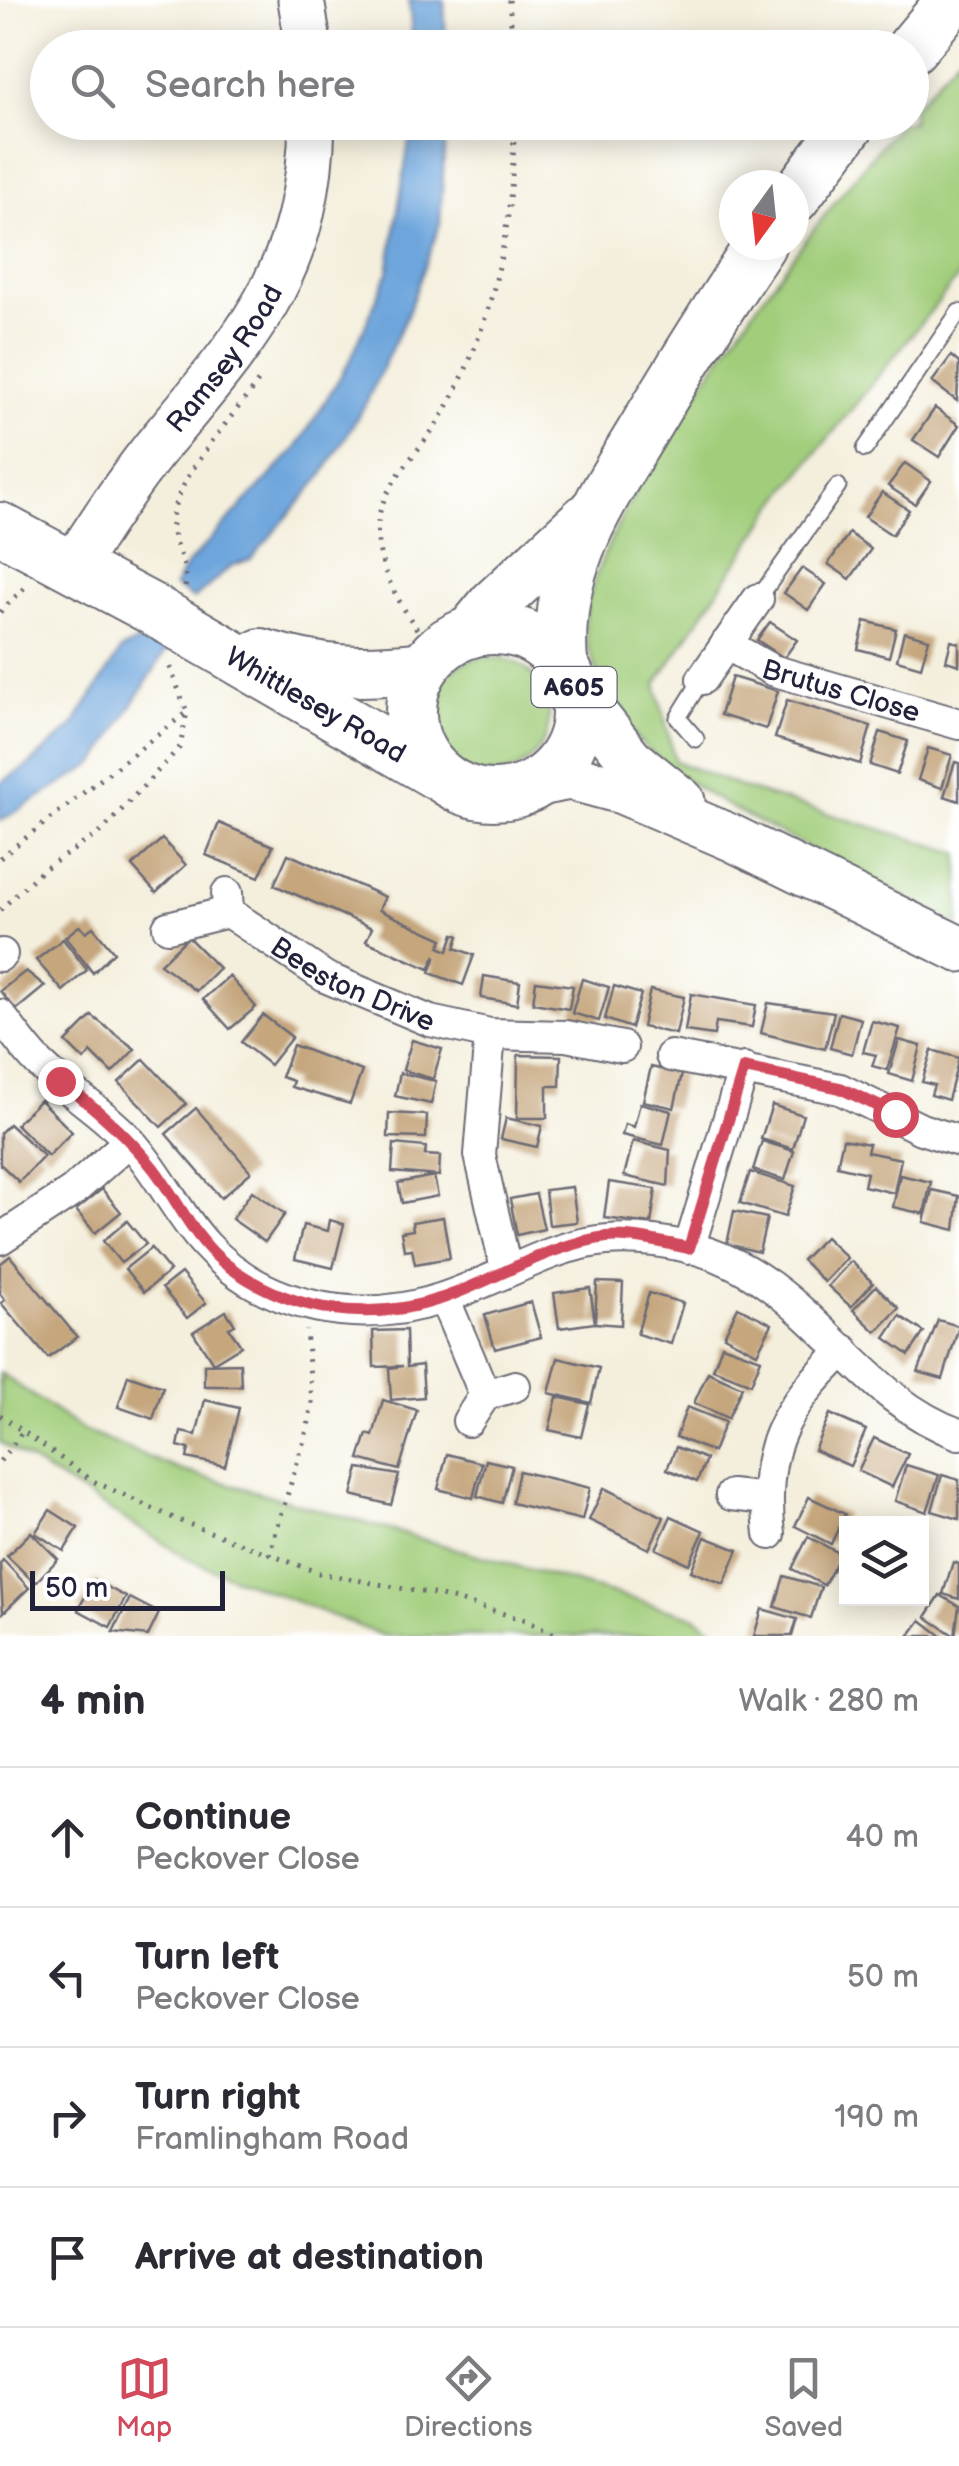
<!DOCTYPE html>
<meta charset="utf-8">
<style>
:root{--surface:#fff;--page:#f2f2f3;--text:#2b2b33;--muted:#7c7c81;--line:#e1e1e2;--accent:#d1495b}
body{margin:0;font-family:"Balsamiq Sans",sans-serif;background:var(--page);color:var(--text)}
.controls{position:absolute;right:30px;bottom:30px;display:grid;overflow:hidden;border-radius:0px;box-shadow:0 5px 25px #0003}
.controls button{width:90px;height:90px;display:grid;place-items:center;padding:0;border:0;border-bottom:2px solid var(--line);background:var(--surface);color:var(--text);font:50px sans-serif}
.compass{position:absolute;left:719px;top:170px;width:90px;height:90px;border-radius:50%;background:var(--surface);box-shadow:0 5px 25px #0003;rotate:195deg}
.scale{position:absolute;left:30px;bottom:25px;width:195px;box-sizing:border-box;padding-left:10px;border:5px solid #22223b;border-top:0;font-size:28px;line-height:35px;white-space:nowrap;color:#22223b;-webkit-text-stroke:8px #fff;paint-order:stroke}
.stop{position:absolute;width:30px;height:30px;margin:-22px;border:8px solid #d1495b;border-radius:50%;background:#fff}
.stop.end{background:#d1495b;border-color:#fff;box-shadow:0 2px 10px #0008}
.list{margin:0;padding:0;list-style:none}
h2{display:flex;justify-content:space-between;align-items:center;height:130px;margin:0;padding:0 40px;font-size:42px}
h2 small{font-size:32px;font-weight:400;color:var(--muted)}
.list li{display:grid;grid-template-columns:65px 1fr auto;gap:30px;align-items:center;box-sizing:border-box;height:140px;padding:0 40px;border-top:2px solid var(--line)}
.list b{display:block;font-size:38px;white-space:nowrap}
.list p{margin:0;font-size:32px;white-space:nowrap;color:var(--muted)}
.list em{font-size:32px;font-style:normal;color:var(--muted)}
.icon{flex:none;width:55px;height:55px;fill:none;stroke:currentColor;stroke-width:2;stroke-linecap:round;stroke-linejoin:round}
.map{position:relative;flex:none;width:959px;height:1636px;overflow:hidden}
.search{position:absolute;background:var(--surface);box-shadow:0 5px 25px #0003;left:30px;right:30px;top:30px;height:110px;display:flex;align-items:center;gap:25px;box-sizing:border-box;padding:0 35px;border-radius:55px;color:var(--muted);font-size:38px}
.sheet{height:690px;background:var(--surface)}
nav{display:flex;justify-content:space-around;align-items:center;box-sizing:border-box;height:140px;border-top:2px solid var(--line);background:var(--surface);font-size:28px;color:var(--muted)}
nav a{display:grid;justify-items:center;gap:5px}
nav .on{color:var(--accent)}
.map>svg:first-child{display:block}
</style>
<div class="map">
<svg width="959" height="1636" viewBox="0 0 959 1636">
<rect width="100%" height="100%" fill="#fff"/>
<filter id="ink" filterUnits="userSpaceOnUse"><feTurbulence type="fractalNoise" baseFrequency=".01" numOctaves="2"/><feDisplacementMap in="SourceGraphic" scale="20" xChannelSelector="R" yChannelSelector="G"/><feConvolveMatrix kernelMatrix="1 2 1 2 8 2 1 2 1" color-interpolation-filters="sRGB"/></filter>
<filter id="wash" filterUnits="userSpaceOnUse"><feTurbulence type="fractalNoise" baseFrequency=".0048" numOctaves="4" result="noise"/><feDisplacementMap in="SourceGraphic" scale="40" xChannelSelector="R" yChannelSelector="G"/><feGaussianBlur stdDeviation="2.25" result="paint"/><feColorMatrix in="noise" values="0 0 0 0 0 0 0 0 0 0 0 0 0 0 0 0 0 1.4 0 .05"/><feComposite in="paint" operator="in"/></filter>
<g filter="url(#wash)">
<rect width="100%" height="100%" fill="#f4efdd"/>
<g fill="#a2ce7b" stroke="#62785b" stroke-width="2.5">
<path d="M959,55V276L780,498L656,684L675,761L746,789L959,853V925C905,897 851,870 797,842C742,814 689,789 644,746C620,723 585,659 585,625C587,516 823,211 900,123L912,122V109Z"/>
<circle cx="490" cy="716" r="59"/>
<polygon points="0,1373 84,1431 180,1470 695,1617 722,1636 384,1636 192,1561 0,1442"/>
</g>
<g fill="#6da5dc" stroke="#48648c" stroke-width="2.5">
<polygon points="409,0 444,0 446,47 413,47"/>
<polygon points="412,123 446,123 440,224 407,315 366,403 322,476 251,559 231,566 194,599 174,586 186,566 297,447 350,361 388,272"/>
<polygon points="151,635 169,646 96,763 0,821 0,783 30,764 73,726 121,650"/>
</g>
<g id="blocks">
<g fill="#c5a67d">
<polygon points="951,356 959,363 957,401 932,382"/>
<polygon points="935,408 959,425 939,457 913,440"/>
<polygon points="905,463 931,481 915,504 888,486"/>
<polygon points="882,492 909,510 892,535 865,517"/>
<polygon points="849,533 871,549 850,579 828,564"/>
<polygon points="802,568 826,584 808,610 784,593"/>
<polygon points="865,621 896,629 889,657 858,649"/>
<polygon points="770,622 797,640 784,658 757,640"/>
<polygon points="904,632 929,639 921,667 897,660"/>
<polygon points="951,641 959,643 959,665 946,661"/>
<polygon points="732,677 778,691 766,729 720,715"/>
<polygon points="787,700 871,726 860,764 775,738"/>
<polygon points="880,732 908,741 897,774 870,765"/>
<polygon points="928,748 952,755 942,788 918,780"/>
<polygon points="955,762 959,763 959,801 944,796"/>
<polygon points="219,823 273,846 259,877 206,855"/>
<polygon points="162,839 186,865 156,893 132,866"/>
<polygon points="288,854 385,897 379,910 443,939 439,947 448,951 454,934 459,936 455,948 474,955 463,985 430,973 436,955 429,969 366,941 372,928 274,885"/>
<polygon points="79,926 86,932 93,927 114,952 93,973 65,937"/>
<polygon points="188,937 219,968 196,991 160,964"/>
<polygon points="63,939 87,970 63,991 36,960"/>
<polygon points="26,971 45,986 16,1010 0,991"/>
<polygon points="229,976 256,1007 230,1029 203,999"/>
<polygon points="484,976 520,982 517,1004 481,998"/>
<polygon points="582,979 609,987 599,1021 572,1013"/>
<polygon points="536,981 573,986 569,1009 533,1003"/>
<polygon points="614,986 641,994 631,1028 605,1019"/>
<polygon points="650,990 684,997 676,1034 642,1027"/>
<polygon points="691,994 756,1005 752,1027 716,1022 714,1035 685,1031"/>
<polygon points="768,1003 834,1012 825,1049 761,1033"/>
<polygon points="839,1013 861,1019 852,1054 830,1048"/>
<polygon points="263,1015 292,1037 270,1065 241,1042"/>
<polygon points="92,1016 135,1049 112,1073 91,1052 84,1060 66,1042"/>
<polygon points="872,1021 900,1028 887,1070 872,1066 876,1055 863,1052"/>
<polygon points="412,1040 442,1049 433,1079 403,1070"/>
<polygon points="899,1040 921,1046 912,1081 889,1074"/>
<polygon points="293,1045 362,1071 350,1104 291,1087 293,1081 281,1077"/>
<polygon points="932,1050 959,1058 948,1100 931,1095 934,1085 922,1082"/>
<polygon points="518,1055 561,1056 560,1086 547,1086 547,1118 517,1118"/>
<polygon points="144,1059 186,1104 161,1127 119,1082"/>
<polygon points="651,1067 682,1074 674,1108 643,1101"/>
<polygon points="400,1073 436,1081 431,1104 395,1096"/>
<polygon points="40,1100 72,1132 48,1156 16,1124"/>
<polygon points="640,1103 671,1111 663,1145 622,1135 625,1124 634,1127"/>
<polygon points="772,1105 803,1115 793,1149 761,1139"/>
<polygon points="196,1108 251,1172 221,1198 166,1134"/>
<polygon points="389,1113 427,1115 426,1138 388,1137"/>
<polygon points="506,1118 542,1126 537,1147 501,1139"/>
<polygon points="9,1124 44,1156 19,1182 0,1164 0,1133"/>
<polygon points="843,1139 869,1144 867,1152 901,1159 894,1193 864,1186 867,1173 837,1166"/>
<polygon points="633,1141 670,1150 668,1186 624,1176"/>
<polygon points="762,1141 794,1151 785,1180 753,1170"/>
<polygon points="394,1144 426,1147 425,1155 440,1156 439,1176 392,1172"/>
<polygon points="750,1172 795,1186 785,1217 740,1203"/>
<polygon points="900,1175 931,1182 924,1214 893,1207"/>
<polygon points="434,1176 438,1196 402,1203 398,1183"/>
<polygon points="609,1182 656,1189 651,1224 604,1218"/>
<polygon points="572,1187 577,1222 549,1225 545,1190"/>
<polygon points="102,1189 121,1212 95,1233 76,1210"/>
<polygon points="932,1190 959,1196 955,1230 924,1222"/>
<polygon points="252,1191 285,1214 265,1242 232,1219"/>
<polygon points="536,1194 544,1229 517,1235 510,1199"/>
<polygon points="734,1211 767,1218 759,1252 727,1244"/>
<polygon points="443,1217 450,1258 415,1264 412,1249 404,1250 401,1232 413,1230 412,1222"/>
<polygon points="330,1220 344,1224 333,1268 295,1259 303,1225 328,1231"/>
<polygon points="127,1221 146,1244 121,1263 103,1241"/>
<polygon points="825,1237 847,1258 824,1282 802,1260"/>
<polygon points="151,1248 170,1271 144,1292 125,1269"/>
<polygon points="10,1256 77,1337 48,1358 1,1303 5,1300 0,1294 0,1264"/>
<polygon points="851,1261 873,1283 851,1307 828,1286"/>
<polygon points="181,1273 206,1303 187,1318 162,1288"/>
<polygon points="597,1282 623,1283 621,1325 595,1323"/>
<polygon points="876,1286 899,1308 876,1332 853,1310"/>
<polygon points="590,1288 595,1323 559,1328 554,1293"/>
<polygon points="649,1293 683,1303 671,1344 637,1334"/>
<polygon points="531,1302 541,1337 495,1349 485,1315"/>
<polygon points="738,1307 772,1324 757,1353 724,1336"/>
<polygon points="226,1311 235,1325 229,1328 241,1346 213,1363 193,1332"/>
<polygon points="900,1316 924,1332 909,1355 885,1338"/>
<polygon points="938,1320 959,1326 943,1379 918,1372"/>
<polygon points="406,1330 407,1367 422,1365 424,1397 391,1400 389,1368 403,1366 374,1367 373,1331"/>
<polygon points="722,1345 761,1359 751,1384 713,1369"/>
<polygon points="558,1358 599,1368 591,1403 549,1393"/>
<polygon points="240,1363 241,1386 204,1386 204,1364"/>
<polygon points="708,1372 742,1387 728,1418 694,1403"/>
<polygon points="128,1375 163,1387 153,1419 118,1407"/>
<polygon points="557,1397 589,1404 581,1437 549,1430"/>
<polygon points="205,1400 239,1408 225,1466 187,1458 189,1449 178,1446 181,1432 196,1435"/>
<polygon points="383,1400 417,1410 399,1470 359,1459 367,1434 373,1436"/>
<polygon points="687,1407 725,1422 713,1452 676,1437"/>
<polygon points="830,1414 866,1430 850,1466 814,1450"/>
<polygon points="874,1438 908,1454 892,1487 858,1471"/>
<polygon points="676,1447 706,1459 697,1482 667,1469"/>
<polygon points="447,1454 482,1463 473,1498 438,1489"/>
<polygon points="486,1460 512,1466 502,1503 477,1496"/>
<polygon points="906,1465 939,1475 927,1512 895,1501"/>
<polygon points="359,1468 399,1475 391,1505 352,1495"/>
<polygon points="519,1471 590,1488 582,1520 512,1503"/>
<polygon points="942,1475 959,1480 959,1519 932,1511"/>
<polygon points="604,1488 664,1517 649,1549 589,1520"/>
<polygon points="809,1497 845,1514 831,1544 795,1526"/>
<polygon points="50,1510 78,1528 64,1551 35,1533"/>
<polygon points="671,1516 704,1531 689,1564 656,1549"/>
<polygon points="31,1532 58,1559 35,1583 7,1556"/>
<polygon points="705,1537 738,1550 724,1584 691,1571"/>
<polygon points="808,1537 841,1554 824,1585 792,1569"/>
<polygon points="3,1560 29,1588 3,1613 0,1564"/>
<polygon points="953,1562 959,1564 959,1599 943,1594"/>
<polygon points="784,1576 821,1587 811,1618 775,1607"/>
<polygon points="94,1580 126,1597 110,1627 78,1610"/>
<polygon points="940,1595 959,1606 955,1636 926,1617"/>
<polygon points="130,1598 159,1613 148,1636 113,1632"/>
<polygon points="762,1609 797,1619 792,1636 754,1636"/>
<polygon points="921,1620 942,1636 909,1636"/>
</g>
</g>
</g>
<g filter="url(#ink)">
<use href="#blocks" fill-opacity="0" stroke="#6c6a74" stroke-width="2.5"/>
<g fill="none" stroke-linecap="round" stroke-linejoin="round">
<defs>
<g id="service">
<polyline points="865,449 959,312"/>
<polyline points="758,599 838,486"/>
<polyline points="696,739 678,718 702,679"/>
</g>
<g id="minor">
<path id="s1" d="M726,644L772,670L959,724"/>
<polyline points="702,679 758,599"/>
<path id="s2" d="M228,912L325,977L430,1021L490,1034L566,1036L622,1047"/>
<polyline points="168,927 228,912 227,893"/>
<polyline points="0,956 2,954"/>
<path d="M0,1015C13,1031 24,1048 38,1062C67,1091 102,1111 130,1141C159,1173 177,1214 206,1245C266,1310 361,1326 443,1298C541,1264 576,1221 688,1247C808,1275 853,1397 959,1434"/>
<polyline points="490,1034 480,1155 506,1269"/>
<polyline points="671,1056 840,1089 921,1129 959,1141"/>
<polyline points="0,1239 73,1191 129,1141"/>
<polyline points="689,1248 744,1068"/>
<polyline points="444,1298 485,1395"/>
<polyline points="468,1421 485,1395 515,1386"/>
<polyline points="731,1495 766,1499"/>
<path d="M770,1534C760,1449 784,1408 844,1350"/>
</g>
<g id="secondary">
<polyline points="301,0 309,48"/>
<path id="s3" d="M73,567C103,519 134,472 171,429C257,326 309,263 312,122"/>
<polyline points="574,688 630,759 682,801"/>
<polyline points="539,783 570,777 622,791 732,838 959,949"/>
</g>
<g id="primary">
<polyline points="912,48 952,0"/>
<polyline points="794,198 851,122"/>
<path id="s4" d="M0,528L150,608L440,776"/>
<circle cx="494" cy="712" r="83"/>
<polyline points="471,632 494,604 585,520"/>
<path d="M261,654C322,673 361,674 424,667"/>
<path d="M562,663C554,564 600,503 648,422C684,362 721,303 760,245"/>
</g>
</defs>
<use href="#service" stroke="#6c6a74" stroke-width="19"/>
<use href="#minor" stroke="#6c6a74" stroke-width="34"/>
<use href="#secondary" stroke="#6c6a74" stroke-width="49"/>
<use href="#primary" stroke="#6c6a74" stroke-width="54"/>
<g stroke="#6c6a74" stroke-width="5" stroke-dasharray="2.5 8" stroke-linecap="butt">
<polyline points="509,0 513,48"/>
<path d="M185,587C190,562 170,545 172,519C175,479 236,413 260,379"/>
<polyline points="0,612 27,585"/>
<path d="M417,629C394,596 368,550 381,508C393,472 427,444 445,411C494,323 514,223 514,122"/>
<polyline points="0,858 187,712"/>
<polyline points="0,910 41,871 101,832 180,747 187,712 168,662"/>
<polyline points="0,1415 93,1481 178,1520 319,1573 438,1595 525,1620 559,1636"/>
<polyline points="0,1461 24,1430"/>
<polyline points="269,1555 308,1427 312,1402 306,1330"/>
</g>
<use href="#service" stroke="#fff" stroke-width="15"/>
<use href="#minor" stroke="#fff" stroke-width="30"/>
<use href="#secondary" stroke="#fff" stroke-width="45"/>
<use href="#primary" stroke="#fff" stroke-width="50"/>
</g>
</g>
<g fill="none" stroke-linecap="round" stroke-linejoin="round" filter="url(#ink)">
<path stroke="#d1495b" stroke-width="12" d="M60,1081C95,1107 127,1135 154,1169C178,1201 195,1241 227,1265C291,1313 369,1323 443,1298C497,1279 548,1245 606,1237C632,1234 663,1243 689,1248L744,1068L840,1088L895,1114"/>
</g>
<g text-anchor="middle" stroke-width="10" stroke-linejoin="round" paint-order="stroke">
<rect fill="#fff" stroke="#646476" stroke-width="2.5" x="531.5" y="667" width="85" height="40" rx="8"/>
<g font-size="25" font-weight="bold" fill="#22223b">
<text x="574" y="696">A605</text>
</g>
<g font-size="28" fill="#22223b" stroke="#fff">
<text dy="10" stroke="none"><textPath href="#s3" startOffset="258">Ramsey Road</textPath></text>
<text dy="10" stroke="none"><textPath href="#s1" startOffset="125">Brutus Close</textPath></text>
<text dy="10" stroke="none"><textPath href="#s4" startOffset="362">Whittlesey Road</textPath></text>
<text dy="10" stroke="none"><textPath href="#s2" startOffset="145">Beeston Drive</textPath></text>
</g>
</g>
</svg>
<div class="controls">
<button><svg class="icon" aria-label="layers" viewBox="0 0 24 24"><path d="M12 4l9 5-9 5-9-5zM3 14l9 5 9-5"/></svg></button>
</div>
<svg class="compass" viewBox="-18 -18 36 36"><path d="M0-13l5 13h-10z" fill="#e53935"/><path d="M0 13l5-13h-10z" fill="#7c7c81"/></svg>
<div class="scale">50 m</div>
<div class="stop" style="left:895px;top:1114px"></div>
<div class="stop end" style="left:60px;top:1081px"></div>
<div class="search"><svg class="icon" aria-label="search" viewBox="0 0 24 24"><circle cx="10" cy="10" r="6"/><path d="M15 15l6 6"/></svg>Search here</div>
</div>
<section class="sheet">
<h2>4 min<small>Walk · 280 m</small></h2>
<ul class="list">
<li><svg class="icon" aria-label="ahead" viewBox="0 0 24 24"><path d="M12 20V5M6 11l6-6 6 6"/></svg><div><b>Continue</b><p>Peckover Close</p></div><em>40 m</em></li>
<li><svg class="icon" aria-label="left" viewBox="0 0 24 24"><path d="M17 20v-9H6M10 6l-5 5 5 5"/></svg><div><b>Turn left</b><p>Peckover Close</p></div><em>50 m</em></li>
<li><svg class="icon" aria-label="right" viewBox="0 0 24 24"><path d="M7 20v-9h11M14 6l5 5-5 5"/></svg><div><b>Turn right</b><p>Framlingham Road</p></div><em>190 m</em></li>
<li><svg class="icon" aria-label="arrive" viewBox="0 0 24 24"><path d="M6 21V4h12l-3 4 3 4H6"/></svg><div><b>Arrive at destination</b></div></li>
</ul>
</section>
<nav>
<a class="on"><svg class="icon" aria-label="map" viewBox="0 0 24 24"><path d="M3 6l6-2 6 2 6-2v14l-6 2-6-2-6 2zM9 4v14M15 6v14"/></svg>Map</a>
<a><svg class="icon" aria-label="directions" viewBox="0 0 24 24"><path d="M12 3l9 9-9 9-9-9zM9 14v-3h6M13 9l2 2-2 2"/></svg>Directions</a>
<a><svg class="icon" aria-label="saved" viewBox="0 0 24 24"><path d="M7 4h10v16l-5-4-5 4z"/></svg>Saved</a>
</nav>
